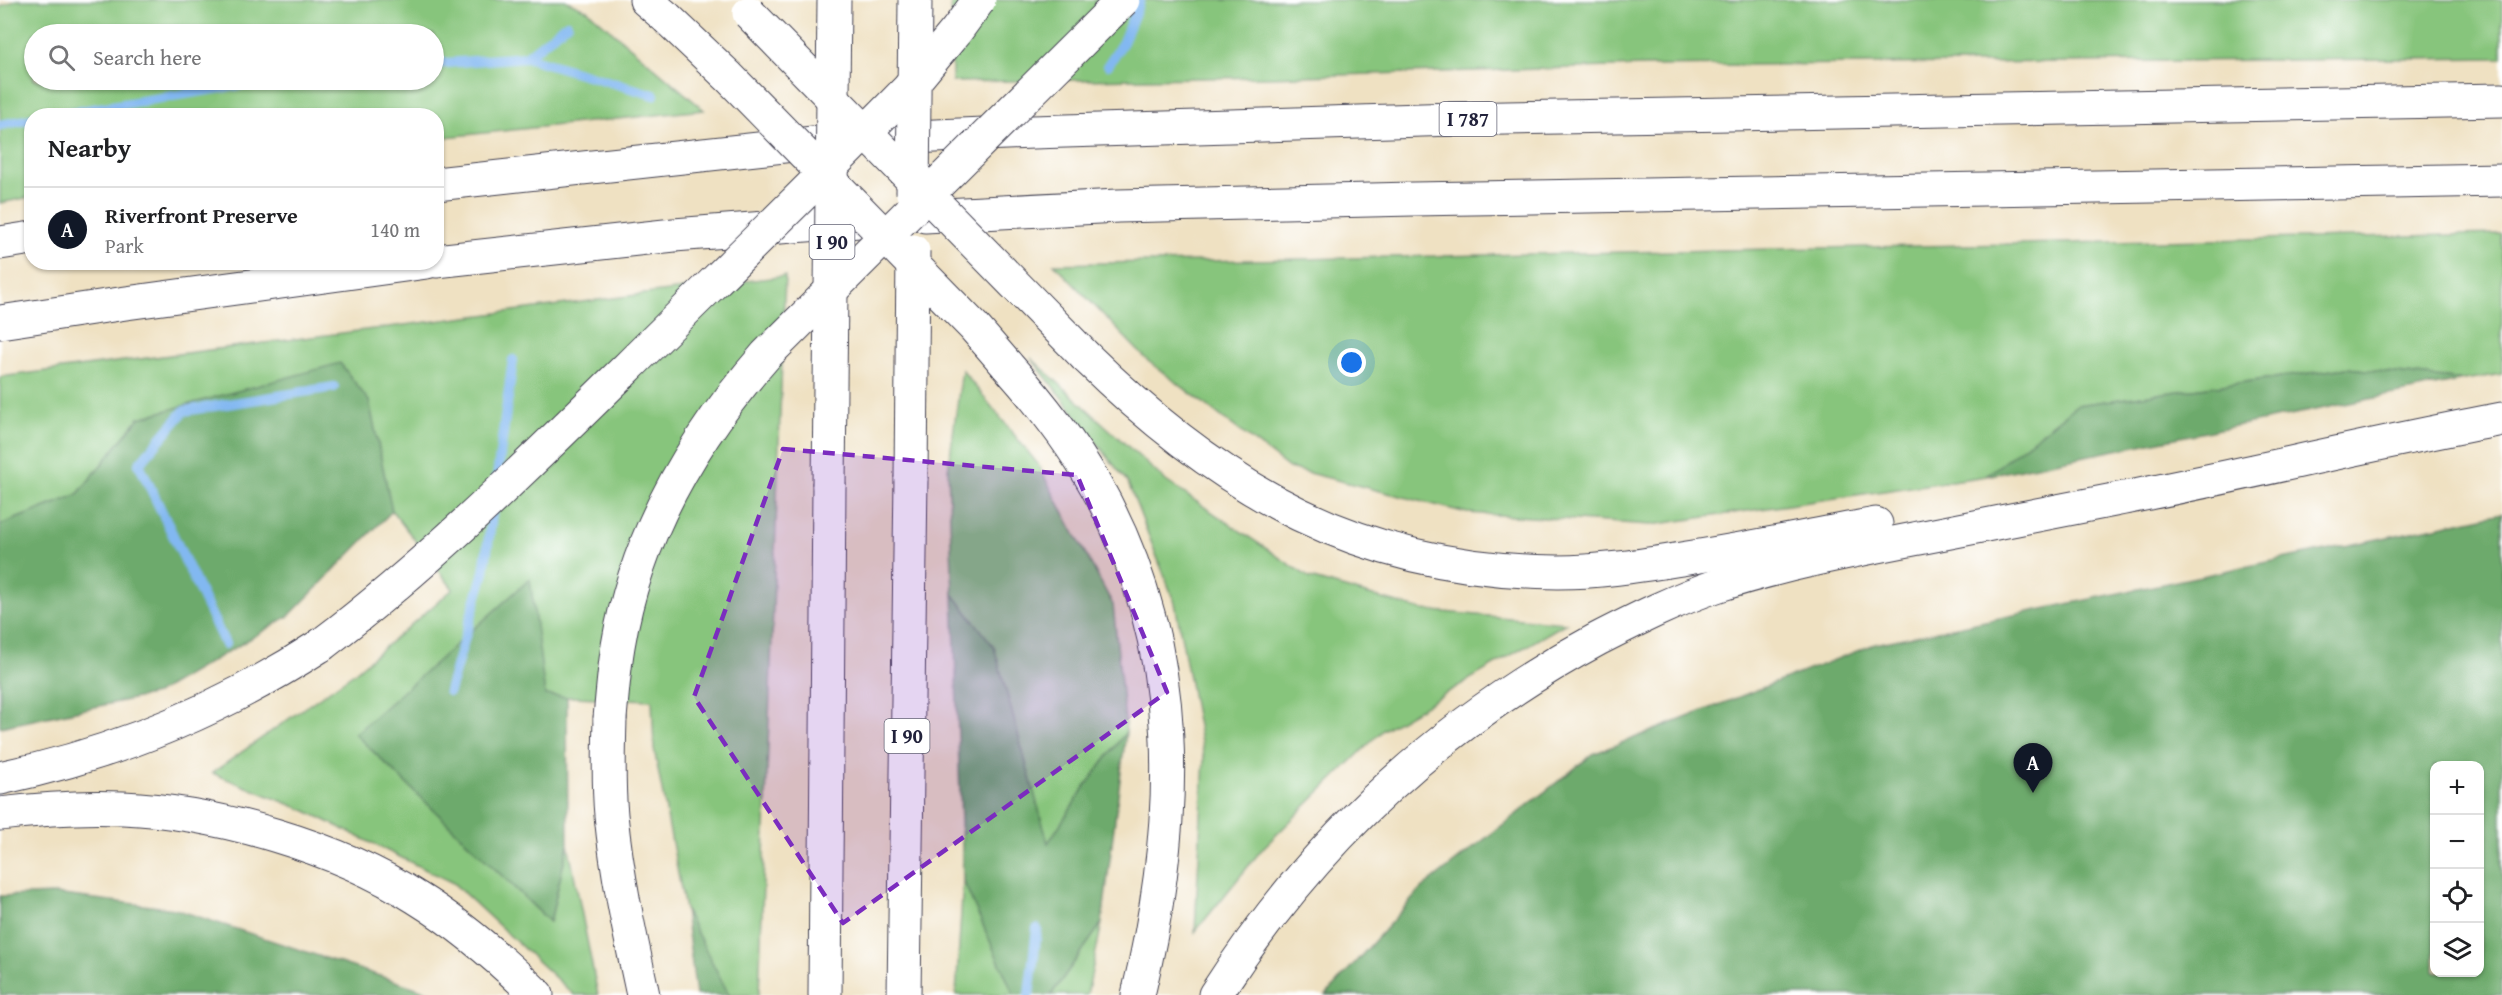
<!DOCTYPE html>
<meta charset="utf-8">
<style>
:root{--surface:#fff;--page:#f6f6f6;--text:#202124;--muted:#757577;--line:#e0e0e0;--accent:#111827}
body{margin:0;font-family:"Gentium Book Plus",serif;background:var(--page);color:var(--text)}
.controls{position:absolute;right:18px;bottom:18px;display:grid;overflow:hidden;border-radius:12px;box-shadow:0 2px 4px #0004}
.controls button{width:54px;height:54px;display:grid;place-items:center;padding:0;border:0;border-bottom:2px solid var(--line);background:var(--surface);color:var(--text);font:30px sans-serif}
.you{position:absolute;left:1352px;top:363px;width:21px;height:21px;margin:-15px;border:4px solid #fff;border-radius:50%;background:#1a73e8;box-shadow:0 0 0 9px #1a73e833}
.badge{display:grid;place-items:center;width:39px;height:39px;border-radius:50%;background:var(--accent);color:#fff;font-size:20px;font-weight:700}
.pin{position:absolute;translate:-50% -50px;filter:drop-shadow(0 2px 3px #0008)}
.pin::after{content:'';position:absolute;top:32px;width:21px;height:18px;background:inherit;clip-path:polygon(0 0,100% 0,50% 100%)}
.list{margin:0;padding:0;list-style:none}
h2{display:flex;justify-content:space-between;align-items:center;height:78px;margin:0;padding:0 24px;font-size:26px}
h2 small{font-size:20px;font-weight:400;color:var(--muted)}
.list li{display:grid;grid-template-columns:39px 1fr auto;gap:18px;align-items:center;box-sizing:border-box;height:84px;padding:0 24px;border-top:2px solid var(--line)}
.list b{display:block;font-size:22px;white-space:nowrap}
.list p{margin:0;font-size:20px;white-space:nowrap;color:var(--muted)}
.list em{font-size:20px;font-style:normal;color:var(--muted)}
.icon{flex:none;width:33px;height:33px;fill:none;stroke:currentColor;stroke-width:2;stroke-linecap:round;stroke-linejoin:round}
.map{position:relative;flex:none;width:2502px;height:995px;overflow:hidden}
.search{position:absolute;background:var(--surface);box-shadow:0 2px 4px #0004;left:24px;top:24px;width:420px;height:66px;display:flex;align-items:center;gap:15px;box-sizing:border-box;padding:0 21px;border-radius:33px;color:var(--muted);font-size:22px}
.panel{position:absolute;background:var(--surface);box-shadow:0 2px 4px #0004;left:24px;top:108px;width:420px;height:162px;border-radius:24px}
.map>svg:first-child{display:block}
</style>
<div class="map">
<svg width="2502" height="995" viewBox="0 0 2502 995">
<rect width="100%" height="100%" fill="#fff"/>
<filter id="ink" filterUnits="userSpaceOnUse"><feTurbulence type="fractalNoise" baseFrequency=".0167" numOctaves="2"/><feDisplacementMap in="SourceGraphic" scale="12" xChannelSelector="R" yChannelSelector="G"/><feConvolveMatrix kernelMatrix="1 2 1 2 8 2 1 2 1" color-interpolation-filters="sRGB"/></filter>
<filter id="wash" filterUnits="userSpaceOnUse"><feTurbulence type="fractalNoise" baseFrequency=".008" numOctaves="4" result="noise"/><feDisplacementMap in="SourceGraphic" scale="24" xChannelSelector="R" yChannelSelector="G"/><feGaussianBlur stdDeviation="1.35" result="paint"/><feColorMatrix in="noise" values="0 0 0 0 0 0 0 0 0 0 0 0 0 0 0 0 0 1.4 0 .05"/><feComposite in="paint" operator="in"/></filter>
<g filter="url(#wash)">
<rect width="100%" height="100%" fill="#efe1c2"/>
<g fill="#87c57c" stroke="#54745c" stroke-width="1.5" fill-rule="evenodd">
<path d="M16,0H565L587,10L704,110L437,138L436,116H32L31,197L0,203V7ZM34,34H434V80H34Z"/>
<polygon points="951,0 2502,0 2502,58 1645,66 1269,77 952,82"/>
<polygon points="2502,234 2502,374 2464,380 2347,368 2077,405 1986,476 1651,525 1467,513 1289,468 1148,361 1054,264"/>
<polygon points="785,276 759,995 729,995 685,910 654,749 652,700 545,696 355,734 550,922 568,844 598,995 574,995 453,883 306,811 212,773 354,673 453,589 392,511 369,401 139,418 77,495 0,525 0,377"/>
<polygon points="1031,358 1166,481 1310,578 1422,610 1566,623 1383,730 1263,848 1195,932 1204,758 1175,603 1128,483"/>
<polygon points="962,370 1037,463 1113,605 1126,732 1084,788 1048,844 994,647 953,594 948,470"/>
<polygon points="963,880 1014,995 956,995"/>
<polygon points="1102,923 1087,995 1051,995"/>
</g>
<g fill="#6daa6c" stroke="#486654" stroke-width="1.5" fill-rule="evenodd">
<polygon points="340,363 369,401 392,511 289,616 156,694 0,727 0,525 77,495 139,418"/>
<polygon points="2347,368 2464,380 1986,476 2077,405"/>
<path d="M2502,513V995H1326L1421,889L1593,754L1875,644ZM2434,766H2480V972H2434Z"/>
<polygon points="530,579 545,695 567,697 568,844 550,922 355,734"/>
<polygon points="953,594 994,647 1048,843 1084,788 1126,732 1102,923 1051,995 1014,995 963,880"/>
<polygon points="55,894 175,909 438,995 0,995 0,896"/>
<polygon points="685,910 729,995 696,995"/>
</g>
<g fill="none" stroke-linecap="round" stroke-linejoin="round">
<g stroke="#82b8f1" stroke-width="10">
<polyline points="526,57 654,95"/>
<polyline points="434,64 526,57 567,24"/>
<polyline points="1108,65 1123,42 1140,0"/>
<polyline points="50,116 270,80"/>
<polyline points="0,125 32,119"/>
<polyline points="496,484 513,360"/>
<polyline points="225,644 139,464 184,411 334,387"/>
<polyline points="449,691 484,572 493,508"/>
<polyline points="1029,995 1037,929"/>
</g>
</g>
</g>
<g filter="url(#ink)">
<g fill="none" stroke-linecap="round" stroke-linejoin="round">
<defs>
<g id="highway">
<polyline points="646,0 667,18"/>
<polyline points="436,184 840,140 1033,132 1454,119 2502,100"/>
<polyline points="925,216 1118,206 1413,199 2502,180"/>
<polyline points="0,243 32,238"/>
<polyline points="436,261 674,235 859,221"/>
<polyline points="0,322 126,303 427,262"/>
<path d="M1086,357C1223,491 1361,571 1558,572C1597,572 1637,566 1675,560C1742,550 1809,536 1876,524"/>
<path d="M1006,364C1039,401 1070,440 1095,484C1187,646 1180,820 1138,995"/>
<path d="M610,719C609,751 608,783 611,815C617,876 630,935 643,995"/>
<path d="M0,778C115,754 223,709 321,645"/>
<path d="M0,814C41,809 82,806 123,808C217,812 338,847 417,898C461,925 500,959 537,995"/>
<polyline points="825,995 829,485"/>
<polyline points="904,995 911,478"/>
<path d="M1215,995C1312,843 1439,724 1598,639C1637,619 1677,599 1719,585C1784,564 1852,551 1919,538C1984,525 2049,513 2114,500C2244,475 2372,443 2502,419"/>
</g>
</defs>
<use href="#highway" stroke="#413f4f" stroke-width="35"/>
<use href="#highway" stroke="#fff" stroke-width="33"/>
<defs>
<g id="highway-bridge">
<polyline points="749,13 1086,357"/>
<polyline points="667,18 729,77 974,327 1006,364"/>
<polyline points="913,194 915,0"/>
<polyline points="911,478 913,251"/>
<polyline points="829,485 834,0"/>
<path d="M321,645C431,562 529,464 627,368C721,275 816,183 908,89L957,30L979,0"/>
<path d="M610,719C612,695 614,670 618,646C636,536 693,438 766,355L1123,0"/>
</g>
</defs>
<use href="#highway-bridge" stroke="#413f4f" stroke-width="35" stroke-linecap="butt"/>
<use href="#highway-bridge" stroke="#fff" stroke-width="33"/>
</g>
</g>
<path fill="#7b2cbf" fill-opacity="0.2" stroke="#7b2cbf" stroke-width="4.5" stroke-dasharray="12 8" stroke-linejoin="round" d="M783,449L1077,475L1167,692L843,923L694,697Z"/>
<g text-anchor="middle" stroke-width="5" stroke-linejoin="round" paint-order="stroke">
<g fill="#fff" stroke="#646476" stroke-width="1.5">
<rect x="1439.5" y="102" width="57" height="34" rx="4.5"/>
<rect x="809.5" y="225" width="45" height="34" rx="4.5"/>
<rect x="884.5" y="719" width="45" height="34" rx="4.5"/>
</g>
<g font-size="20" font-weight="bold" fill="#22223b">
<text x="1468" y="126">I 787</text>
<text x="832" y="249">I 90</text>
<text x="907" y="743">I 90</text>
</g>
</g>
</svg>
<div class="controls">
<button>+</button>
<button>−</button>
<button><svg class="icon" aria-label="locate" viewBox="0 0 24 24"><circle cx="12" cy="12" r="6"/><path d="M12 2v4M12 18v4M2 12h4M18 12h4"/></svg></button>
<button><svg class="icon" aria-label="layers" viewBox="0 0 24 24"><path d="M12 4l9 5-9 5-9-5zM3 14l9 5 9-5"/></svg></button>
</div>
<div class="you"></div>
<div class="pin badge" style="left:2033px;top:793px">A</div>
<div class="search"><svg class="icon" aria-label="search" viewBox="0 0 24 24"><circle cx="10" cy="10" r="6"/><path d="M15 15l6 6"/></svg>Search here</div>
<section class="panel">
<h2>Nearby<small></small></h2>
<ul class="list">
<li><span class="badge">A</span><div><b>Riverfront Preserve</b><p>Park</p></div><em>140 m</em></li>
</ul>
</section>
</div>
